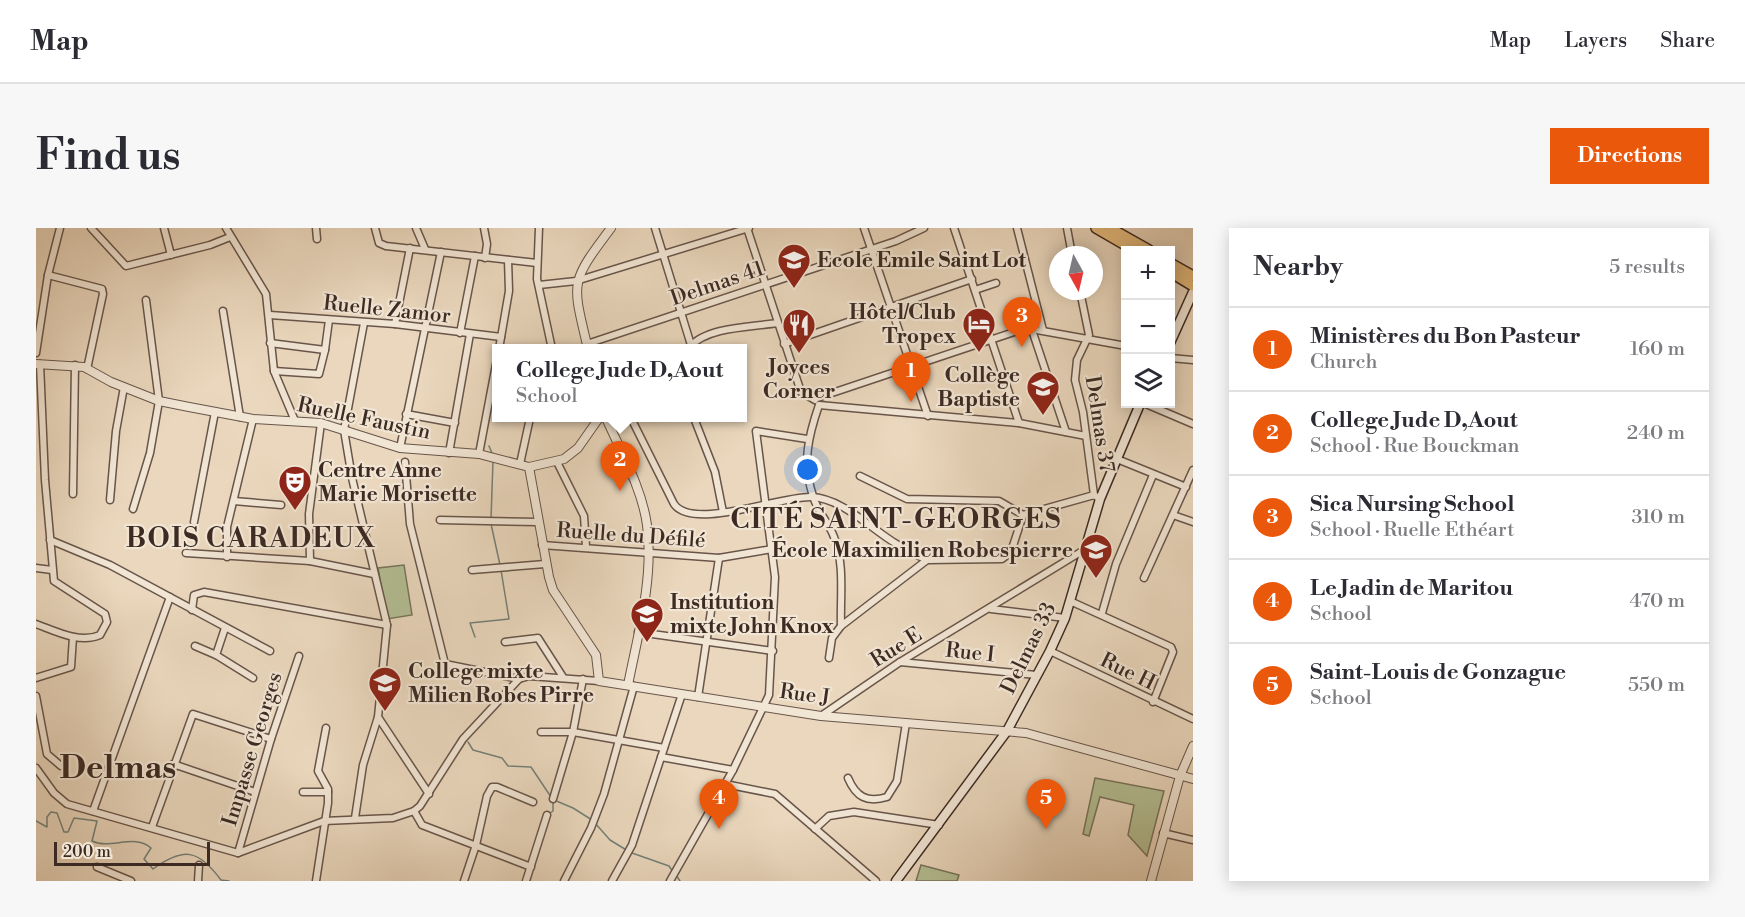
<!DOCTYPE html>
<meta charset="utf-8">
<style>
:root{--surface:#fff;--page:#f7f7f7;--text:#2b2b33;--muted:#7c7c81;--line:#e1e1e2;--accent:#ea580c}
body{margin:0;font-family:"Libre Bodoni",serif;background:var(--page);color:var(--text)}
.controls{position:absolute;right:18px;top:18px;display:grid;overflow:hidden;border-radius:0px;box-shadow:0 3px 15px #0003}
.controls button{width:54px;height:54px;display:grid;place-items:center;padding:0;border:0;border-bottom:2px solid var(--line);background:var(--surface);color:var(--text);font:30px sans-serif}
.compass{position:absolute;left:1013px;top:18px;width:54px;height:54px;border-radius:50%;background:var(--surface);box-shadow:0 3px 15px #0003;rotate:172deg}
.scale{position:absolute;left:18px;bottom:15px;width:156px;box-sizing:border-box;padding-left:6px;border:3px solid #3c2a23;border-top:0;font-size:16px;line-height:21px;white-space:nowrap;color:#3c2a23;-webkit-text-stroke:4px #f1e5d4;paint-order:stroke}
.you{position:absolute;left:772px;top:242px;width:21px;height:21px;margin:-15px;border:4px solid #fff;border-radius:50%;background:#1a73e8;box-shadow:0 0 0 9px #1a73e833}
.badge{display:grid;place-items:center;width:39px;height:39px;border-radius:50%;background:var(--accent);color:#fff;font-size:20px;font-weight:700}
.pin{position:absolute;translate:-50% -50px;filter:drop-shadow(0 2px 3px #0008)}
.pin::after{content:'';position:absolute;top:32px;width:21px;height:18px;background:inherit;clip-path:polygon(0 0,100% 0,50% 100%)}
.popup{position:absolute;left:456px;top:116px;width:255px;height:78px;box-sizing:border-box;display:grid;place-content:center;border-radius:0px;background:var(--surface);filter:drop-shadow(0 2px 4px #0005);font-size:20px;white-space:nowrap;color:var(--muted)}
.popup b{font-size:22px;color:var(--text)}
.popup::after{content:'';position:absolute;left:50%;top:100%;margin-left:-12px;border:12px solid transparent;border-top-color:var(--surface)}
.list{margin:0;padding:0;list-style:none}
h2{display:flex;justify-content:space-between;align-items:center;height:78px;margin:0;padding:0 24px;font-size:26px}
h2 small{font-size:20px;font-weight:400;color:var(--muted)}
.list li{display:grid;grid-template-columns:39px 1fr auto;gap:18px;align-items:center;box-sizing:border-box;height:84px;padding:0 24px;border-top:2px solid var(--line)}
.list b{display:block;font-size:22px;white-space:nowrap}
.list p{margin:0;font-size:20px;white-space:nowrap;color:var(--muted)}
.list em{font-size:20px;font-style:normal;color:var(--muted)}
.icon{flex:none;width:33px;height:33px;fill:none;stroke:currentColor;stroke-width:2;stroke-linecap:round;stroke-linejoin:round}
.map{position:relative;flex:none;width:1157px;height:653px;overflow:hidden;border-radius:0px}
header{display:flex;align-items:center;gap:36px;box-sizing:border-box;height:84px;padding:0 30px;background:var(--surface);border-bottom:2px solid var(--line)}
header strong{font-size:28px}
nav{display:flex;gap:33px;margin-inline-start:auto;font-size:21px}
.intro{display:flex;align-items:center;justify-content:space-between;box-sizing:border-box;height:144px;padding:0 36px}
h1{margin:0;font-size:42px}
.button{padding:15px 27px;border-radius:0px;background:var(--accent);color:#fff;font-size:21px;font-weight:700}
main{display:flex;gap:36px;padding:0 36px}
aside{flex:1;background:var(--surface);border-radius:0px;box-shadow:0 3px 15px #0003}
.map>svg:first-child{display:block}
</style>
<header>
<strong>Map</strong>
<nav><a>Map</a><a>Layers</a><a>Share</a></nav>
</header>
<div class="intro"><h1>Find us</h1><a class="button">Directions</a></div>
<main>
<div class="map">
<svg width="1157" height="653" viewBox="0 0 1157 653">
<rect width="100%" height="100%" fill="#ead7bd"/>
<filter id="stains"><feTurbulence type="fractalNoise" baseFrequency=".00333" numOctaves="4"/><feColorMatrix values="0 0 0 0 .2 0 0 0 0 .09 0 0 0 0 .02 0 0 0 .5 -.17"/></filter>
<radialGradient id="worn" r=".72"><stop offset=".6" stop-color="#630" stop-opacity="0"/><stop offset="1" stop-color="#630" stop-opacity=".3"/></radialGradient>
<g fill="#b4bf94" stroke="#78745c" stroke-width="1.5">
<polygon points="368,337 376,387 351,391 342,340"/>
<polygon points="1059,550 1128,563 1111,628 1092,607 1098,577 1064,569 1053,608 1047,606"/>
<polygon points="885,637 923,647 921,653 880,653"/>
</g>
<g fill="none" stroke-linecap="round" stroke-linejoin="round">
<g stroke="#738079" stroke-width="1.5">
<polyline points="453,218 456,225"/>
<polyline points="455,291 457,233"/>
<polyline points="455,296 464,337"/>
<polyline points="439,409 434,395 473,391 465,342"/>
<polyline points="432,514 437,522 466,530 472,538 495,539 515,569"/>
<polyline points="518,572 537,580 556,592"/>
<polyline points="514,585 517,583 517,573"/>
<path d="M0,593L11,599V589L15,584L21,585L28,604H32L38,590L61,593L56,613C74,622 99,605 115,620L108,631L117,641C148,619 162,621 185,652L193,653"/>
<polyline points="559,595 574,612 592,623"/>
<polyline points="596,625 633,638 637,644"/>
<polyline points="640,647 644,653"/>
</g>
<defs>
<g id="minor">
<polyline points="55,0 90,38 174,17 194,9"/>
<polyline points="128,0 135,27"/>
<polyline points="190,0 230,66 238,143 259,193"/>
<polyline points="280,0 281,11"/>
<polyline points="339,0 343,15 350,18 501,35"/>
<polyline points="380,0 389,21"/>
<polyline points="448,0 451,16 449,30"/>
<polyline points="503,0 501,51 516,121"/>
<polyline points="619,0 655,117"/>
<polyline points="711,0 765,164 779,172"/>
<polyline points="828,0 892,188"/>
<polyline points="918,0 983,195"/>
<polyline points="981,0 1007,102"/>
<polyline points="1031,0 1036,27"/>
<polyline points="12,47 66,61 67,66 51,141"/>
<polyline points="503,57 540,53 713,0"/>
<polyline points="939,62 960,55"/>
<polyline points="1044,63 1053,107 1041,132 1039,152 1047,184 1058,267"/>
<polyline points="187,83 204,189"/>
<polyline points="234,87 359,96 465,109"/>
<polyline points="359,96 374,20"/>
<polyline points="995,99 1030,204"/>
<polyline points="424,105 439,28"/>
<polyline points="234,115 289,122 293,92"/>
<polyline points="551,116 860,13 888,0"/>
<polyline points="748,116 936,51"/>
<path d="M654,119C670,99 716,99 741,95"/>
<polyline points="463,121 473,63 472,32"/>
<polyline points="0,125 12,47 24,0"/>
<polyline points="1134,130 1157,132"/>
<polyline points="238,143 283,146 289,122"/>
<polyline points="778,171 990,100 1090,118"/>
<polyline points="1110,176 1157,196"/>
<polyline points="783,177 983,195 1050,208"/>
<path d="M783,177C772,209 766,235 777,268C781,283 793,295 798,309C809,336 804,369 805,398"/>
<polyline points="370,186 419,195"/>
<path d="M595,190L638,276C657,303 744,268 775,269C806,270 834,300 859,315C869,322 881,327 891,332"/>
<polyline points="658,190 679,244 687,284"/>
<polyline points="364,220 405,24"/>
<polyline points="413,225 434,106"/>
<polyline points="443,226 461,131"/>
<polyline points="1081,231 1150,259"/>
<polyline points="369,234 374,296 409,436 483,451"/>
<polyline points="521,234 548,288 550,319"/>
<polyline points="484,236 494,190"/>
<polyline points="824,248 871,271 963,273 987,287"/>
<polyline points="37,266 39,137"/>
<polyline points="74,272 80,203 88,159"/>
<polyline points="198,273 245,277"/>
<polyline points="97,281 114,225 123,173 110,72"/>
<polyline points="1137,287 1157,294"/>
<polyline points="404,292 502,294"/>
<polyline points="158,294 179,184"/>
<polyline points="14,312 74,337 234,423"/>
<polyline points="506,317 683,330 736,321"/>
<polyline points="150,325 274,333 338,346"/>
<polyline points="191,329 191,299 217,191"/>
<polyline points="274,333 273,286 285,195"/>
<polyline points="0,340 16,342"/>
<polyline points="436,342 509,336"/>
<polyline points="1108,350 1157,242"/>
<polyline points="1034,373 1135,419 1137,424 1117,474"/>
<polyline points="955,381 1029,390"/>
<polyline points="156,382 158,367 168,364 351,397"/>
<polyline points="1066,385 1080,336 1117,247"/>
<path d="M0,396C19,403 44,416 64,407L71,394L69,386L18,353L9,252L4,136"/>
<polyline points="189,400 180,427 217,450"/>
<polyline points="602,404 737,423"/>
<polyline points="469,414 502,410 527,449"/>
<polyline points="159,418 180,427"/>
<polyline points="1014,423 1157,491"/>
<polyline points="793,430 796,410 805,398 891,332 966,331 975,324 987,287 1058,267 1064,271"/>
<polyline points="864,434 1000,447"/>
<polyline points="0,450 35,439 37,409"/>
<polyline points="0,468 11,526 25,538"/>
<polyline points="662,469 683,330"/>
<polyline points="785,488 864,434 1048,322"/>
<polyline points="342,489 393,566"/>
<polyline points="505,504 537,504 628,520"/>
<polyline points="625,529 697,542"/>
<polyline points="137,536 219,564"/>
<polyline points="0,540 18,565 31,576 202,625 288,593 357,590 378,583 384,578 427,511 483,451 493,448 563,453"/>
<path d="M812,550C820,569 831,575 851,569L861,553L870,495"/>
<polyline points="689,556 739,566 840,653"/>
<polyline points="267,564 292,564"/>
<polyline points="517,571 537,504 547,451"/>
<polyline points="57,583 134,369"/>
<polyline points="378,583 386,597 495,639"/>
<polyline points="319,590 327,537 342,489 351,397 316,250 308,202 328,95"/>
<polyline points="116,599 157,486 235,511"/>
<polyline points="779,601 793,588 818,584 903,597"/>
<polyline points="1127,605 1157,612"/>
<polyline points="202,625 235,511 263,428"/>
<polyline points="61,639 95,653"/>
<polyline points="162,653 163,637"/>
<polyline points="280,653 292,575 292,561 282,543 290,500"/>
<polyline points="428,653 440,617 451,568 456,559 461,559 497,574"/>
<polyline points="490,653 511,587"/>
<polyline points="528,653 555,600 568,566 598,458"/>
<polyline points="576,653 596,617 646,466"/>
<polyline points="634,653 697,542 733,467 739,349 720,203 771,211"/>
</g>
<g id="tertiary">
<path d="M552,121C536,53 533,56 575,0"/>
<polyline points="0,136 48,139 75,154 123,173 153,179 217,191 285,195 364,220 443,226 493,239 528,231 542,220 563,190"/>
<path d="M570,190C585,224 606,260 611,297C618,350 602,406 592,457"/>
<polyline points="493,239 513,349 517,362 560,427 563,453 785,488 990,505 1157,551"/>
<polyline points="1115,653 1144,548 1157,518"/>
</g>
<g id="secondary">
<polyline points="1134,115 1157,64"/>
<polyline points="860,653 971,503 1014,423 1029,390 1064,271 1104,176"/>
</g>
<g id="primary">
<polyline points="1060,0 1098,22"/>
<polyline points="1074,0 1113,22"/>
<polyline points="1134,35 1157,48"/>
<polyline points="1134,44 1157,58"/>
</g>
</defs>
<use href="#minor" stroke="#68554a" stroke-width="9"/>
<use href="#tertiary" stroke="#68554a" stroke-width="10"/>
<use href="#secondary" stroke="#3c2a23" stroke-width="11"/>
<use href="#primary" stroke="#3c2a23" stroke-width="12"/>
<use href="#minor" stroke="#f1e5d4" stroke-width="6"/>
<use href="#tertiary" stroke="#f1e5d4" stroke-width="8"/>
<use href="#secondary" stroke="#f1e5d4" stroke-width="8"/>
<use href="#primary" stroke="#e5bc7e" stroke-width="9"/>
</g>
<defs>
<symbol id="school-pin" viewBox="-11 -11 22 30"><path d="M0 17L-7.5 6A9.5 9.5 0 1 1 7.5 6Z" fill="#8f2418" stroke="#f1e5d4"/><path d="M0-5L7-2L0 1L-7-2ZM-4 1L0 2.5L4 1V4Q0 6-4 4Z" fill="#fff"/></symbol>
<symbol id="hotel-pin" viewBox="-11 -11 22 30"><path d="M0 17L-7.5 6A9.5 9.5 0 1 1 7.5 6Z" fill="#8f2418" stroke="#f1e5d4"/><path d="M-6-4.5h1.5V1H6V5H4.5V3h-9V5H-6ZM-4 0a1.8 1.8 0 1 1 3.6 0ZM.5 0V-2.5h3Q6-2.5 6 0Z" fill="#fff"/></symbol>
<symbol id="restaurant-pin" viewBox="-11 -11 22 30"><path d="M0 17L-7.5 6A9.5 9.5 0 1 1 7.5 6Z" fill="#8f2418" stroke="#f1e5d4"/><path d="M-5-6h1v4h1v-4h1v4h1v-4h1v5L-1.5 .5V6h-2V.5L-5-1ZM5-6V6H3V1.5H1.5Q1.5-4 5-6Z" fill="#fff"/></symbol>
<symbol id="theatre-pin" viewBox="-11 -11 22 30"><path d="M0 17L-7.5 6A9.5 9.5 0 1 1 7.5 6Z" fill="#8f2418" stroke="#f1e5d4"/><path d="M-5-5.5Q0-4 5-5.5V0Q5 5 0 6Q-5 5-5 0ZM-3.3-2.5H-1v1.5H-3.3ZM1-2.5H3.3v1.5H1ZM-2.8 1Q0 5.5 2.8 1Z" fill="#fff"/></symbol>
</defs>
<g fill-rule="evenodd">
<use href="#school-pin" x="739" y="13" width="38" height="52"/>
<use href="#hotel-pin" x="924" y="77" width="38" height="52"/>
<use href="#restaurant-pin" x="744" y="78" width="38" height="52"/>
<use href="#school-pin" x="988" y="140" width="38" height="52"/>
<use href="#theatre-pin" x="240" y="235" width="38" height="52"/>
<use href="#school-pin" x="1041" y="303" width="38" height="52"/>
<use href="#school-pin" x="592" y="367" width="38" height="52"/>
<use href="#school-pin" x="330" y="436" width="38" height="52"/>
</g>
<g text-anchor="middle" stroke-width="4.5" stroke-linejoin="round" paint-order="stroke">
<g font-size="21" font-weight="bold" fill="#3c2a23" stroke="#f1e5d4" text-anchor="start">
<text x="781" y="39">Ecole Emile Saint Lot</text>
<text x="920" y="91" text-anchor="end">Hôtel/Club<tspan x="920" dy="24">Tropex</tspan></text>
<text x="763" y="146" text-anchor="middle">Joyces<tspan x="763" dy="24">Corner</tspan></text>
<text x="984" y="154" text-anchor="end">Collège<tspan x="984" dy="24">Baptiste</tspan></text>
<text x="282" y="249">Centre Anne<tspan x="282" dy="24">Marie Morisette</tspan></text>
<text x="1037" y="329" text-anchor="end">École Maximilien Robespierre</text>
<text x="634" y="381">Institution<tspan x="634" dy="24">mixte John Knox</tspan></text>
<text x="372" y="450">College mixte<tspan x="372" dy="24">Milien Robes Pirre</tspan></text>
</g>
<g font-size="21" fill="#3c2a23" stroke="#f1e5d4">
<text transform="translate(681 55) rotate(-19)" y="7">Delmas 41</text>
<text transform="translate(351 81) rotate(6)" y="7">Ruelle Zamor</text>
<text transform="translate(328 190) rotate(12)" y="7">Ruelle Faustin</text>
<text transform="translate(1064 196) rotate(81)" y="7">Delmas 37</text>
<text transform="translate(595 307) rotate(4)" y="7">Ruelle du Défilé</text>
<text transform="translate(860 419) rotate(-32)" y="7">Rue E</text>
<text transform="translate(992 420) rotate(-64)" y="7">Delmas 33</text>
<text transform="translate(934 424) rotate(6)" y="7">Rue I</text>
<text transform="translate(1092 443) rotate(26)" y="7">Rue H</text>
<text transform="translate(769 466) rotate(8)" y="7">Rue J</text>
<text transform="translate(216 521) rotate(-73)" y="7">Impasse Georges</text>
</g>
<g font-size="27" font-weight="bold" letter-spacing="1.5" fill="#3c2a23" stroke="#f1e5d4">
<text x="860" y="300">CITÉ SAINT-GEORGES</text>
<text x="215" y="319">BOIS CARADEUX</text>
</g>
<g font-size="33" font-weight="bold" fill="#3c2a23" stroke="#f1e5d4">
<text x="82" y="550">Delmas</text>
</g>
</g>
<rect width="100%" height="100%" filter="url(#stains)"/>
<rect width="100%" height="100%" fill="url(#worn)"/>
</svg>
<div class="controls">
<button>+</button>
<button>−</button>
<button><svg class="icon" aria-label="layers" viewBox="0 0 24 24"><path d="M12 4l9 5-9 5-9-5zM3 14l9 5 9-5"/></svg></button>
</div>
<svg class="compass" viewBox="-18 -18 36 36"><path d="M0-13l5 13h-10z" fill="#e53935"/><path d="M0 13l5-13h-10z" fill="#7c7c81"/></svg>
<div class="scale">200 m</div>
<div class="you"></div>
<div class="pin badge" style="left:875px;top:174px">1</div>
<div class="pin badge" style="left:584px;top:263px">2</div>
<div class="popup"><b>College Jude D,Aout</b>School</div>
<div class="pin badge" style="left:986px;top:119px">3</div>
<div class="pin badge" style="left:683px;top:601px">4</div>
<div class="pin badge" style="left:1010px;top:601px">5</div>
</div>
<aside>
<h2>Nearby<small>5 results</small></h2>
<ul class="list">
<li><span class="badge">1</span><div><b>Ministères du Bon Pasteur</b><p>Church</p></div><em>160 m</em></li>
<li><span class="badge">2</span><div><b>College Jude D,Aout</b><p>School · Rue Bouckman</p></div><em>240 m</em></li>
<li><span class="badge">3</span><div><b>Sica Nursing School</b><p>School · Ruelle Ethéart</p></div><em>310 m</em></li>
<li><span class="badge">4</span><div><b>Le Jadin de Maritou</b><p>School</p></div><em>470 m</em></li>
<li><span class="badge">5</span><div><b>Saint-Louis de Gonzague</b><p>School</p></div><em>550 m</em></li>
</ul>
</aside>
</main>
